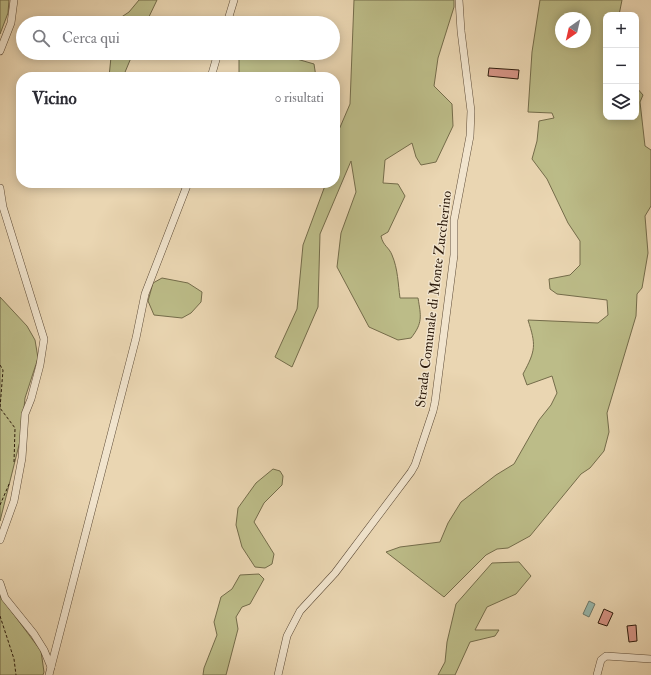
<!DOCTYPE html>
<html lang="it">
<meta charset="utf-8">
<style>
:root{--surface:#fff;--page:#f2f2f3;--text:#2b2b33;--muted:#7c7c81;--line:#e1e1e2}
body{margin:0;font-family:"IM FELL Double Pica",serif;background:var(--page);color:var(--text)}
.controls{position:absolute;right:12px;top:12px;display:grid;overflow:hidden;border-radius:8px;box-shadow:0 2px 10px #0003}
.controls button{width:36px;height:36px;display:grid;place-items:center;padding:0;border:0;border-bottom:1px solid var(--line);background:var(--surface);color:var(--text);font:20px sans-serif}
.compass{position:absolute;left:555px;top:12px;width:36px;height:36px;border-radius:50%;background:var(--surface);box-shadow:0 2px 10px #0003;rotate:214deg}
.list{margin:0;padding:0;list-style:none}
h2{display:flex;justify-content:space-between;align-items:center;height:52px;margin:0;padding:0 16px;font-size:17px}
h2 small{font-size:13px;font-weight:400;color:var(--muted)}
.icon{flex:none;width:22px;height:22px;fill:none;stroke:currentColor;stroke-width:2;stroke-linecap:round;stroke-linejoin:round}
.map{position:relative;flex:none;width:651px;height:675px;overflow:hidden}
.search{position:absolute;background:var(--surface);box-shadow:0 2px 10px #0003;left:16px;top:16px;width:324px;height:44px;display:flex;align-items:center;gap:10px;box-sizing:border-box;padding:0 14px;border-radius:22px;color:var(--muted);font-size:15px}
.panel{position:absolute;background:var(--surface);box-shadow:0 2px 10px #0003;left:16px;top:72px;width:324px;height:116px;border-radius:16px}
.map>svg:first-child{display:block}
</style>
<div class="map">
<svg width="651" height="675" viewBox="0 0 651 675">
<rect width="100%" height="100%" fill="#ead6b2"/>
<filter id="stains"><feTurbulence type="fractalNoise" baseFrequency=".005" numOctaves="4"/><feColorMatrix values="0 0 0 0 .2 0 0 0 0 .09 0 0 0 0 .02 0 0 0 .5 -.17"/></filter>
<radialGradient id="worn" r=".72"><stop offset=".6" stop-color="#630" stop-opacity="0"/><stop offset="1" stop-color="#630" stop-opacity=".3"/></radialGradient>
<g fill="#bcbc88" stroke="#746c4a" fill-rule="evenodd">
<polygon points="0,0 9,0 8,13 0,34"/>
<polygon points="139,0 157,0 146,23 124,23 120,18 129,12"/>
<path d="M354,0H454V7L438,58L434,86L452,104L453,126L436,162L421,165L416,157L412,143L385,160L383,183L398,184L405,196L388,232L381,236C383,246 389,247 392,255C398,269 398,284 400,298H418C421,316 423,323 411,338L398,340L369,327L337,267L341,233L356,192L351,161L320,234L318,307L292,367L275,357L297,309L303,245L326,183H335V139L350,104Z"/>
<path d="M540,0H622L619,15H606V117H636V87L643,95L640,102L645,146L651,150V206L645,216L648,253L642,288L637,294L636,316L607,413L609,432L604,451L590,468L581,474L530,536L508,548L497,549L486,555L444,597L386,552L400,547L440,542L448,523L461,502L496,475L514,464L539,420L551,405L557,393L552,376L527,385L523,374C536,350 536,345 528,320L598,323L608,315L607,300L557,294L550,289L549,279L570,275L580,265V241L568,223L547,179L532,159L537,141L539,121L554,118L552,113L528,112L532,52ZM561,18H585V42H561Z"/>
<polygon points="114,53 133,53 123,77 109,77 111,57"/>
<polygon points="239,53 276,53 314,64 316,77 239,77"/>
<polygon points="162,278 188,283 202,292 201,302 191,313 182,318 154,315 148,301 153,283"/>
<polygon points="0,297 27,326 35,340 38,358 25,398 21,437 0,521"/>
<polygon points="273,469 280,471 283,476 282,485 264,503 254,522 274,554 272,564 265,568 255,567 242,547 236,525 238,508 256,483"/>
<polygon points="519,562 531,576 516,594 487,607 475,630 499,630 495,636 470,642 455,675 438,675 445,662 447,642 456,604 492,563"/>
<polygon points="259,574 264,579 250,604 242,607 236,617 238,629 226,675 203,675 204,668 217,635 214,622 221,597 232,589 240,575"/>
<polygon points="0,596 41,651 44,672 43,675 0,675"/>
</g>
<polygon fill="#98b9ae" stroke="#6d7a6d" points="589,601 595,604 589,617 583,614"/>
<g fill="#d79587" stroke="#2d1b0c">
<polygon points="489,68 519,70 518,79 488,76"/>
<polygon points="604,609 613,613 607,626 598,623"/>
<polygon points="636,625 637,641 629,642 627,626"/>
</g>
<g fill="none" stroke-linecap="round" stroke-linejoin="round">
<defs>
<g id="street">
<polyline points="227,23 234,0"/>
<polyline points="0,51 11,23 14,0"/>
<polyline points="211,77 218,53"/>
<polyline points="0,188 3,207 44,339 40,365 31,399 25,414 22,458 14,501 0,540"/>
<polyline points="0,583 5,598 34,634 44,650 51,667 49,675"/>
<polyline points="51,667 136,338 145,294 188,183"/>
<polyline points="278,675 287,636 300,611 335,573 411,472 415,465 433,411 435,402 454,255 454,220 470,136 471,111 461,31 459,0"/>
<polyline points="597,675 601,660 606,656 651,659"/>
</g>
</defs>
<use href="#street" stroke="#5c4a36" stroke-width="8"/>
<g stroke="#2d1b0c" stroke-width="1" stroke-dasharray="3 2" stroke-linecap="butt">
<polyline points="0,365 3,370 0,408 15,428 14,463"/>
<polyline points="0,505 10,482"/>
<polyline points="0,616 14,659 16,675"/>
</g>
<use href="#street" stroke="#f1e4cd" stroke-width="7"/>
</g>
<g text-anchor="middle" stroke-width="3" stroke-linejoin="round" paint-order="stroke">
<g font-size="14" fill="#2d1b0c" stroke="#f1e4cd">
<text transform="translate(433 299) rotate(-83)" y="5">Strada Comunale di Monte Zuccherino</text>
</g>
</g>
<rect width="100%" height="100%" filter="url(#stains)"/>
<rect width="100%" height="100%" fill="url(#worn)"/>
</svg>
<div class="controls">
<button>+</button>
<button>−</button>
<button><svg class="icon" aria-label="layers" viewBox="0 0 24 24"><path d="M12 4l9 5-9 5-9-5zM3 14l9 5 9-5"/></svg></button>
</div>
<svg class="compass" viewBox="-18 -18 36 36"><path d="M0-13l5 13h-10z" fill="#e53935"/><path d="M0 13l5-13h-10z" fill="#7c7c81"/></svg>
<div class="search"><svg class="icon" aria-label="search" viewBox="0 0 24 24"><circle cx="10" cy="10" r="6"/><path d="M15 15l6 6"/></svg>Cerca qui</div>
<section class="panel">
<h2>Vicino<small>0 risultati</small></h2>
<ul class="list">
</ul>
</section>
</div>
